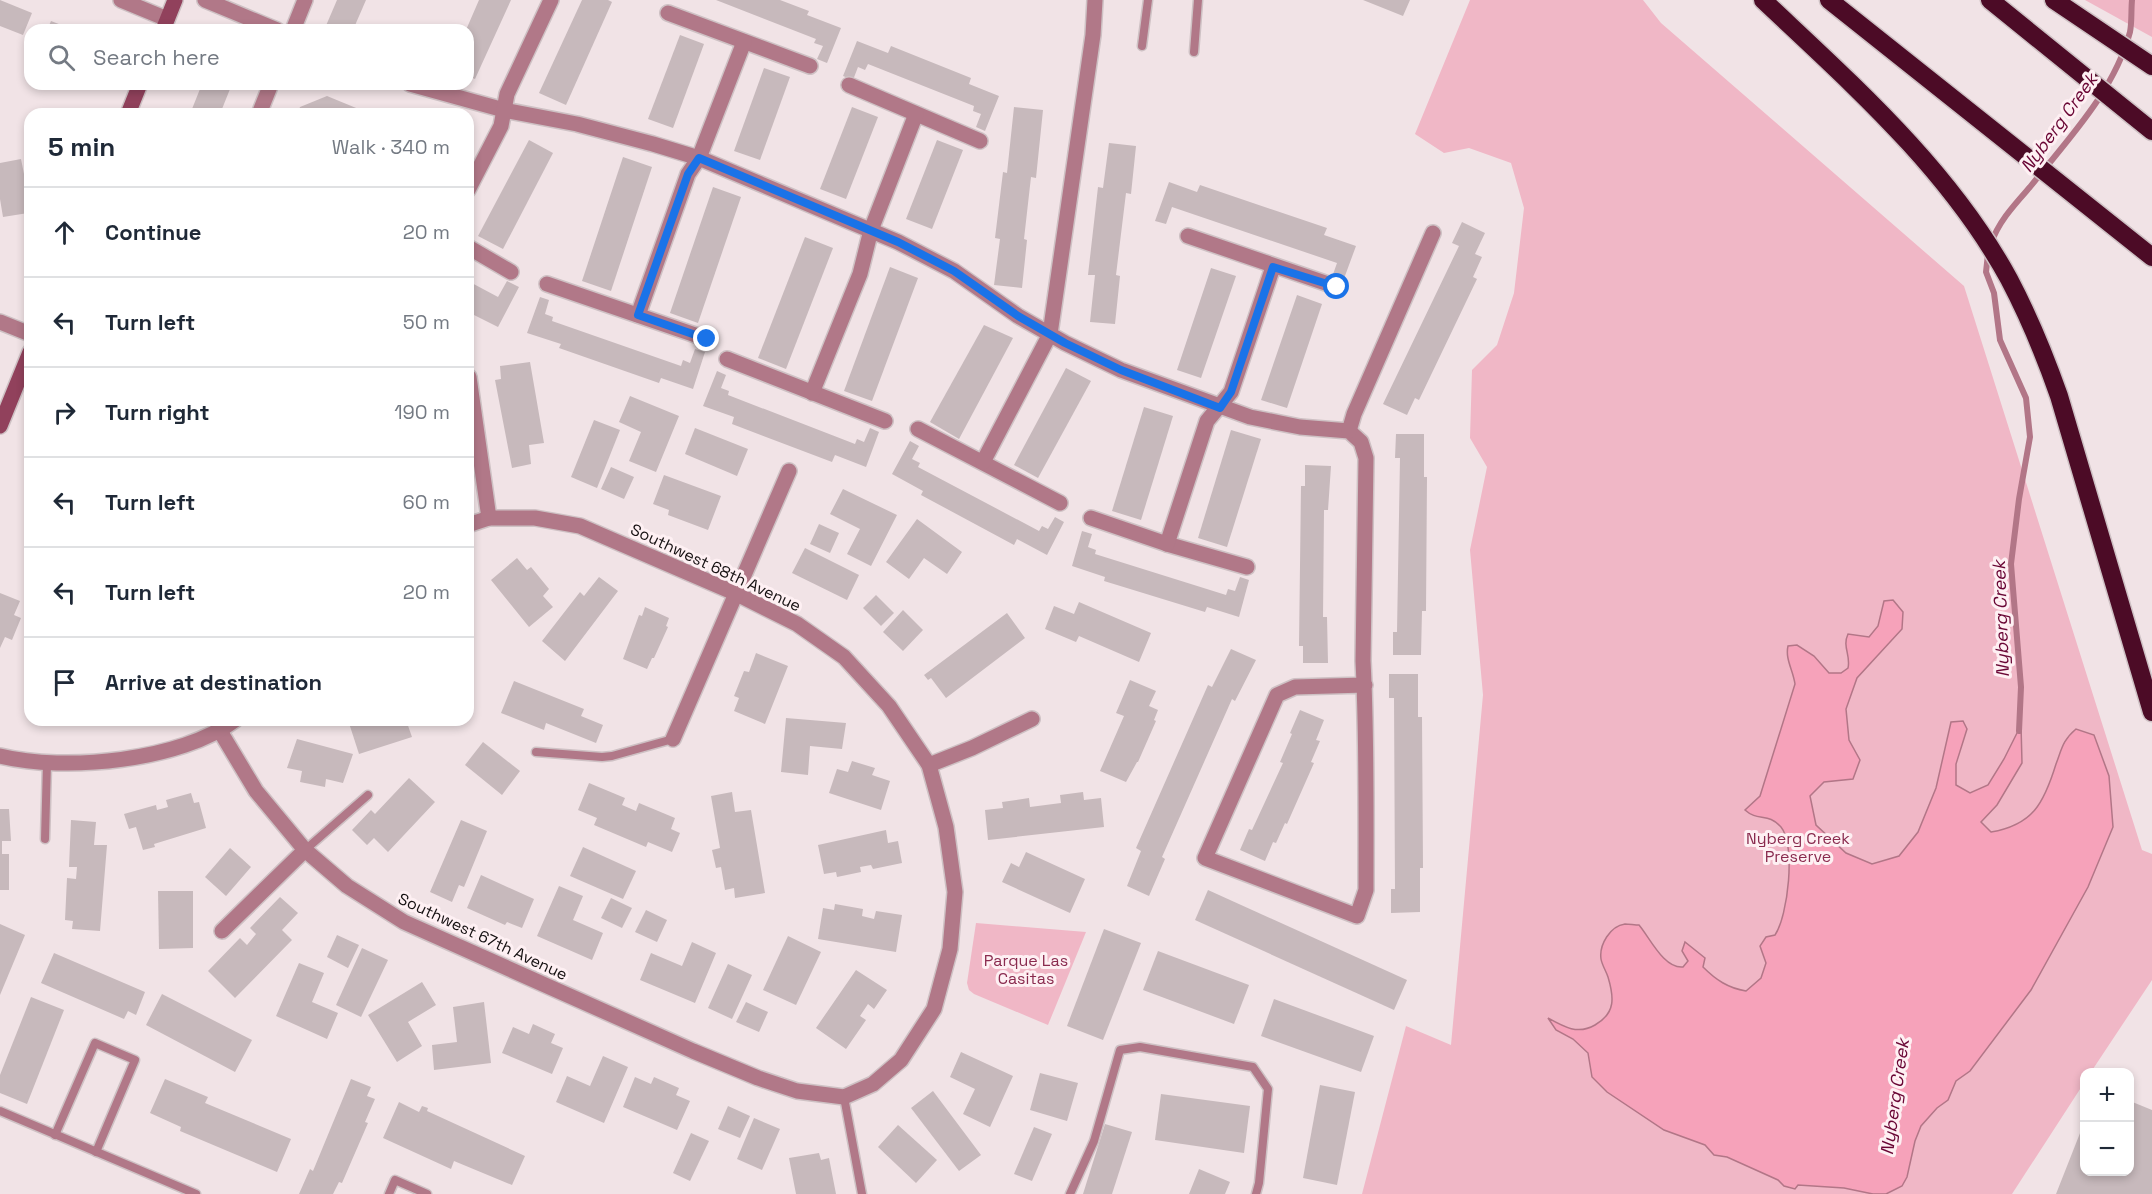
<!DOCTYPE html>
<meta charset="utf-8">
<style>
:root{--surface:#fff;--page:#f6f6f7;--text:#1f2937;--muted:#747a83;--line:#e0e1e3}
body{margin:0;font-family:"Space Grotesk",sans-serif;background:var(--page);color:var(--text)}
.controls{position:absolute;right:18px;bottom:18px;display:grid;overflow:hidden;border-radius:12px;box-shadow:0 3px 9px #0003}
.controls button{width:54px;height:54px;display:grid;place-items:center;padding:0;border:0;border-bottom:2px solid var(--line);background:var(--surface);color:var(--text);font:30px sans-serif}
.stop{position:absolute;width:18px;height:18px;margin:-14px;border:4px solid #1a73e8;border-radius:50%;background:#fff}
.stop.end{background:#1a73e8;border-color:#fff;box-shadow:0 2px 6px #0008}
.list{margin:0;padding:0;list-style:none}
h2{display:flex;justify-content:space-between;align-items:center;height:78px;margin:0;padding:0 24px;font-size:26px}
h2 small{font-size:20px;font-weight:400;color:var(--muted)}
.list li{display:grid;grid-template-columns:39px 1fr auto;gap:18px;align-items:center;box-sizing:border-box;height:90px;padding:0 24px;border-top:2px solid var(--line)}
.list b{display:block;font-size:22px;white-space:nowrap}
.list em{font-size:20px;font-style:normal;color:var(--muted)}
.icon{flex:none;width:33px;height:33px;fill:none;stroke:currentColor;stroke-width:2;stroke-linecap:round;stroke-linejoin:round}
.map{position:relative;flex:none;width:2152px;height:1194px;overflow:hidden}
.search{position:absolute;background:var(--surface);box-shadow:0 3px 9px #0003;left:24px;top:24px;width:450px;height:66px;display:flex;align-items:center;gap:15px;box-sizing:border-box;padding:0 21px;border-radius:18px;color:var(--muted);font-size:22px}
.panel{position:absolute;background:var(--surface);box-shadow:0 3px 9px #0003;left:24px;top:108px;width:450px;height:618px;border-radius:18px}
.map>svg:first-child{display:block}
</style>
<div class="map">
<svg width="2152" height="1194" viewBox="0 0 2152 1194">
<rect width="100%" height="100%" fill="#f1e3e6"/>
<g fill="#f0b7c6">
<polygon points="1470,0 1643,0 1661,23 1964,286 2142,850 2152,854 2152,980 2091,1072 2084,1072 2084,1083 2012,1194 1362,1194 1406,1026 1451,1045 1483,695 1470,550 1487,467 1470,438 1472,370 1497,345 1514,293 1524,208 1511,163 1469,148 1444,153 1415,134"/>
<polygon points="2085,0 2152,0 2152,37"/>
<polygon points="976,923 1086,932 1048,1025 974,994 969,990 967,983"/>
</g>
<path fill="#f6a2ba" stroke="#b27687" stroke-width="1.5" d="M1893,600L1903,612L1902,629L1857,678L1846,709L1849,740L1860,760L1853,779L1824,782L1810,796L1816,825L1846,853L1872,864L1899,856L1918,832L1936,788L1951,722L1963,721L1967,729L1956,764V785L1970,793L1988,785L2004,759L2021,725L2022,763L1997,805L1981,822L1991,832C2033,825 2044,803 2056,764C2062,748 2063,740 2076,729L2094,735L2109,776L2113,827L2088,887L2031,990L1970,1071L1956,1081L1948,1100L1937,1108L1921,1126L1915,1141L1907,1177L1902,1186L1886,1194H1873L1844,1188L1798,1185L1795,1189L1784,1186L1778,1180L1727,1157L1714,1155L1705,1145L1664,1130L1607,1092L1592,1077L1588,1053L1573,1039L1556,1030L1548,1018C1564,1027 1578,1035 1595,1025C1616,1013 1614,997 1608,977C1606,971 1602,965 1601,959C1599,945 1610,926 1625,924C1629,924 1635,925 1639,925C1650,938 1664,969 1683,967L1688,961L1682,951L1685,942L1705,958L1703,967C1716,980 1728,988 1746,991L1761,978L1766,963L1760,946L1766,937L1775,935C1788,916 1796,845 1781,827C1768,812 1758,822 1745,810L1760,796L1795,684C1793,670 1785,659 1788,646L1797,645L1814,656L1829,673H1841L1848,668C1851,655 1842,647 1848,634L1869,637L1878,626L1884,601Z"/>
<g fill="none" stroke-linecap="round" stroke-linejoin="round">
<g stroke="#b27687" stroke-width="6">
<path d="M1991,244C1998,222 2015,204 2030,187C2067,140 2114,92 2130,32C2132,22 2131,10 2132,0"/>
<polyline points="1988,254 1986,272 1994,293 2000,340 2026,398 2030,437 2019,499 2011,564 2021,687 2019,731"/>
</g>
</g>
<g fill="#c7b9bc">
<polygon points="0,0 32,13 23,35 0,26"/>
<polygon points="337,0 366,0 353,30 325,28"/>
<polygon points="479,0 511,0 475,79 468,76 468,30 466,30"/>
<polygon points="582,0 608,0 612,2 566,105 539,93"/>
<polygon points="716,0 780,0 809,11 807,15 841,28 827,63 817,59 823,46 814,43 816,39"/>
<polygon points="1363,0 1410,0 1403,16"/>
<polygon points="51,21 74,30 47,30"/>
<polygon points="680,35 704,44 673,128 648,119"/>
<polygon points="857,41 888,53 891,46 971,78 969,84 999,96 985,131 976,127 981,114 973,111 974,106 868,64 865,70 858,67 853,80 843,76"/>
<polygon points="764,68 790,77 760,160 734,151"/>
<polygon points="202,84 232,84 220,114 190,114"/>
<polygon points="327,96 361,110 360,114 297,114 300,107"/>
<polygon points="852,107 878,117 846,199 820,189"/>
<polygon points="1014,107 1043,110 1036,178 1031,177 1024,239 1027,240 1022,288 994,285 1000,239 995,238 1003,172 1007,173"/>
<polygon points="529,140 553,153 503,249 478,236"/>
<polygon points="937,140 963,150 932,229 906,219"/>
<polygon points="1109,143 1136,146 1131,194 1126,193 1116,275 1120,276 1115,324 1090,322 1095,275 1088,275 1098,187 1103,188"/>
<polygon points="623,157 652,167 611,291 582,281"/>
<polygon points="21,159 27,189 24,192 28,213 3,217 0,199 0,163"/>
<polygon points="1169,182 1197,192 1200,185 1327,228 1324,235 1356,246 1342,284 1331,280 1337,263 1172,207 1166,224 1155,221"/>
<polygon points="713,187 741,197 698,323 670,313"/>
<polygon points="1462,222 1485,233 1475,254 1482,257 1473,277 1477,279 1419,400 1415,398 1407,415 1383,404 1459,246 1452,243"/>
<polygon points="805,237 833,248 786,369 758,358"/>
<polygon points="890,267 918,278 872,401 844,391"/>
<polygon points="1211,268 1236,276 1201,378 1177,370"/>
<polygon points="468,281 498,297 507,281 519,287 498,327 468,312"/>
<polygon points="1297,295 1322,304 1287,408 1261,400"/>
<polygon points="540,297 549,300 545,314 553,317 552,321 681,366 683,360 690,363 695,349 705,352 693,389 661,378 659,383 559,348 561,344 527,333"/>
<polygon points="984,325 1013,338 959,439 930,422"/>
<polygon points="530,362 544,443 529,445 531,464 512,468 495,380 501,379 500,366"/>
<polygon points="1066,368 1091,381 1038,478 1014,465"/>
<polygon points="717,371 726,375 721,388 729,391 728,395 855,444 857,439 864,442 870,428 879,432 866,467 835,455 832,462 732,424 734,417 703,406"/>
<polygon points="630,396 679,416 656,472 629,461 641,432 619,422"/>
<polygon points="1144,407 1173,416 1141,520 1112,511"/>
<polygon points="594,420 620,430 597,488 571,477"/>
<polygon points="695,428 748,449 737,476 685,454"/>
<polygon points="1231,430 1261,439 1227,547 1198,538"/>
<polygon points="1396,434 1424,434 1424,477 1427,477 1426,611 1422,611 1421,655 1393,655 1393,632 1397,632 1400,458 1395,458"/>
<polygon points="910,441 919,446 912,459 920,463 918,467 1039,531 1042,526 1048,529 1055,517 1064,522 1047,555 1017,539 1014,545 921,495 923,491 892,474"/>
<polygon points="1305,465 1331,466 1328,510 1324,510 1323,617 1327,617 1328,663 1303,663 1303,646 1299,646 1301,486 1305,486"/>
<polygon points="611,467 634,477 624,499 601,489"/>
<polygon points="664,475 721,496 708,530 668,515 669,510 653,504"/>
<polygon points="843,489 897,515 871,566 847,554 860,529 830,514"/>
<polygon points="917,519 962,552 947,574 924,558 909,579 886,562"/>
<polygon points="819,524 839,533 830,553 810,544"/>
<polygon points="1082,531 1092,534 1088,547 1096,550 1095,554 1226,595 1228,589 1235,591 1240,577 1249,580 1239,617 1207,607 1205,612 1104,581 1105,577 1072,566"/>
<polygon points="805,548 859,575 847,600 792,573"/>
<polygon points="517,558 527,570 531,567 549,589 543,596 553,607 529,627 491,580"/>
<polygon points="599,577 618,591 565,661 542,641 580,592 584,596"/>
<polygon points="0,593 20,601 14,615 21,618 12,640 5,637 0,648"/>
<polygon points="876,595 894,613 881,626 863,608"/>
<polygon points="1079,602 1151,633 1139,662 1079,636 1076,642 1045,629 1054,606 1074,614"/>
<polygon points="645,607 669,618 666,626 668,627 654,658 652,658 647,669 623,659 639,615 642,616"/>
<polygon points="903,610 923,630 903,651 883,632"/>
<polygon points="1007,613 1025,638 946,698 931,678 928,680 924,675"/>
<polygon points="1231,649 1256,660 1235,701 1232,699 1162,857 1165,859 1149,896 1127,886 1141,851 1136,848 1208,685 1212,687"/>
<polygon points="756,653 788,666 765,724 734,711 739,698 734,696 744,671 749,672"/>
<polygon points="1389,674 1418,674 1418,717 1422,717 1423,868 1420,868 1420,912 1391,913 1391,889 1395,889 1394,698 1389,698"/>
<polygon points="1130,680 1156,691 1149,706 1158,710 1154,720 1156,721 1138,762 1137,762 1126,782 1100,771 1124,716 1116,713"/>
<polygon points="514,681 584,709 581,716 603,725 596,743 546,723 544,730 501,713"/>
<polygon points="1300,710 1324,720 1316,740 1320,741 1311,762 1314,763 1287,824 1285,823 1276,843 1273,842 1265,861 1240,850 1249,829 1252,830 1283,763 1280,762 1292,734 1290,733"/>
<polygon points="786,718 846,723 842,749 810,746 808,775 781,772"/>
<polygon points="348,720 406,720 412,737 359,754"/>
<polygon points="297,739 353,754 343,783 326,779 325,787 300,782 302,771 287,768"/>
<polygon points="483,742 520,771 502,795 465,765"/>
<polygon points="852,761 875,768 872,775 890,781 881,810 829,793 837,769 848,772"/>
<polygon points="409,778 435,802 388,852 374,838 367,845 352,830 371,810 375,814"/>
<polygon points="589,783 625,798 622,805 636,811 639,803 675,818 671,829 680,833 672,852 648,842 646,847 594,825 597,818 578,810"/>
<polygon points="732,792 735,812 751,810 765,893 735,898 734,888 725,890 721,867 716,868 712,850 720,848 711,796"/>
<polygon points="1083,792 1084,800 1101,798 1104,827 988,840 985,810 1003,808 1002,802 1029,798 1030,807 1061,803 1060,795"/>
<polygon points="191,793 194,803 199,802 206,828 154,844 155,847 143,850 136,827 129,829 124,814 156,805 157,810 168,807 166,800"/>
<polygon points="0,809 9,809 11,841 2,841 2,854 9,854 9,890 0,890"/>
<polygon points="71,820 96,822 94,845 107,845 100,931 72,929 73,921 65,920 67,878 76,879 77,867 69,867"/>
<polygon points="461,820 487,831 464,887 459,885 452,902 430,892"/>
<polygon points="886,830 888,843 898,841 902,863 873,869 871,865 860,867 861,872 837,877 836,872 824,874 818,845"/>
<polygon points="583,847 636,871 623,899 570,876"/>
<polygon points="230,848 251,867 226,896 205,877"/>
<polygon points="1026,852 1085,879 1070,913 1002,882 1011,863 1019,867"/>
<polygon points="481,875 534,899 522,928 507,922 505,925 467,908"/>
<polygon points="559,886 583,896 573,920 603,933 592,960 537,936"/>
<polygon points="1208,890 1407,980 1394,1010 1195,920"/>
<polygon points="158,891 193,891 193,948 159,949"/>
<polygon points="280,897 298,913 282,930 292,940 235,998 208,971 240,938 247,945 256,934 250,928"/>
<polygon points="611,898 632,908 622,928 601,918"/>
<polygon points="835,904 863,909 862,916 874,919 876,911 902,915 896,952 818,939 823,908 834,910"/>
<polygon points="646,910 667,920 657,942 635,932"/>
<polygon points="0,924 25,935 0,995"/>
<polygon points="1104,929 1141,943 1103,1040 1067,1026"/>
<polygon points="337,935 359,945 348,968 327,957"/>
<polygon points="788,936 821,952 796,1005 763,990"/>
<polygon points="692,942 716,953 695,1003 640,980 651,953 682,966"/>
<polygon points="362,948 388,960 361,1017 336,1005"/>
<polygon points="1158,951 1249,985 1234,1024 1143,990"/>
<polygon points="54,953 145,992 136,1015 128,1011 124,1019 41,983"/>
<polygon points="299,963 324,973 312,1002 338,1013 327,1039 276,1016"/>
<polygon points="728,964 752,975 732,1019 708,1008"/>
<polygon points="856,970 887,990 874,1009 868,1004 860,1016 866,1020 846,1049 816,1028"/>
<polygon points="422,982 436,1005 408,1022 422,1046 397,1062 368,1015"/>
<polygon points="162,994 252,1040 235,1072 146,1025"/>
<polygon points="31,997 64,1010 27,1104 0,1093 0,1075"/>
<polygon points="1274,999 1374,1036 1361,1072 1261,1036"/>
<polygon points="484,1002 491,1063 434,1070 432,1045 457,1042 453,1007"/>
<polygon points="746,1002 768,1012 759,1032 736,1022"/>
<polygon points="533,1024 555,1034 551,1043 563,1048 552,1074 502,1053 513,1027 529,1034"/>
<polygon points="961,1052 1013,1076 990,1127 963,1114 975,1089 950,1077"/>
<polygon points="603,1056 628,1067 604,1123 556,1102 567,1076 590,1086"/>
<polygon points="1040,1073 1078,1083 1067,1121 1030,1110"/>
<polygon points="635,1077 651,1084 654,1077 679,1088 676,1095 690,1101 677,1130 623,1107"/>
<polygon points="165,1079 208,1097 205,1103 291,1139 277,1172 180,1131 181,1127 150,1113"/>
<polygon points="351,1079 371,1087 367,1096 375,1099 365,1122 368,1123 342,1183 339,1182 333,1194 299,1194 310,1169 313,1171"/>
<polygon points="1320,1085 1355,1092 1337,1185 1303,1178"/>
<polygon points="933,1091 981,1155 959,1171 911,1108"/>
<polygon points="1161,1094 1250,1106 1244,1153 1155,1140"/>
<polygon points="2130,1101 2152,1110 2152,1194 2056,1194 2084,1123 2084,1172 2130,1172"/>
<polygon points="399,1102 419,1112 422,1106 428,1108 427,1111 525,1156 512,1185 454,1161 451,1169 383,1138"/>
<polygon points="728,1106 750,1116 740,1138 718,1129"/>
<polygon points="754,1118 780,1129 762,1170 737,1159"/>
<polygon points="1105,1124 1132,1132 1112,1194 1083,1194"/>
<polygon points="898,1125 937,1160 916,1183 878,1147"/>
<polygon points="1034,1127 1052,1134 1032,1181 1014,1174"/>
<polygon points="691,1133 709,1141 690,1181 673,1173"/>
<polygon points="819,1153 821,1160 829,1158 836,1194 796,1194 789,1158"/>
<polygon points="1199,1169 1230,1182 1225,1194 1189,1194"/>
</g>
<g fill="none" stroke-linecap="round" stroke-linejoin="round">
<defs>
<g id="service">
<polyline points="1142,46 1148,0"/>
<polyline points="1194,52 1198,0"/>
<polyline points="536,752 602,757 612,756 673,739"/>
<polyline points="45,839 47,763"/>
<polyline points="305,850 368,795"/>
<polyline points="844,1097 862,1194"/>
<polyline points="0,1111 196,1194"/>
<polyline points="55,1135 95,1043 135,1060 96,1152"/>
<polyline points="389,1194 395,1180 427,1194"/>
<polyline points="1070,1194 1094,1141 1120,1050 1140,1047 1253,1067 1268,1089 1259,1183 1256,1194"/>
</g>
<g id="minor">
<polyline points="121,0 167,19"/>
<polyline points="205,0 277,30"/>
<polyline points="668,13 810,66"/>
<polyline points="293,30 305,0"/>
<path d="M410,84L504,110L577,124L653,144L699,158L898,242L954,271L1018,316L1065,343L1121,370L1250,417L1300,427L1349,431L1361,442L1366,458L1363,661C1367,737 1366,813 1366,890L1357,916L1205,858L1277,695L1295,687L1365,685"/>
<polyline points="849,85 980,141"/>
<polyline points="259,114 271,84"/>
<polyline points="468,190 501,126 507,94 551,0"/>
<polyline points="1188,236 1337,287"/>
<polyline points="468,247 511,272"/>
<polyline points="547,284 707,339"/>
<polyline points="638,315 688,174 699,158 744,42"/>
<polyline points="0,322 30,334"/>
<polyline points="727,359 885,421"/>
<polyline points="469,377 489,518"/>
<polyline points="812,393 860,274 871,230 916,114"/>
<polyline points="918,429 1060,503"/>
<polyline points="1349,431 1354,414 1433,233"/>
<polyline points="983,462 1050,334 1093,35 1095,0"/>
<polyline points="1091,518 1167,544 1247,567"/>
<polyline points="1167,544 1207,421 1231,392 1273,267"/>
<polyline points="220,731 256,791 305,850 347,886 404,922 693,1051 758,1078 797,1091 844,1097 873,1084 901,1060 934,1009 950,949 955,892 946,827 929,765 889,706 844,657 797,624 735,593 580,526 535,518 489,518 468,525"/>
<polyline points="673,739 789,471"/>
<path d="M0,756C65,772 181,761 235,720"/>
<polyline points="929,765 972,748 1032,719"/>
<polyline points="222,931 305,850"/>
</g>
<g id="secondary">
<polyline points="163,30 175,0"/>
<polyline points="128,114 140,84"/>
<polyline points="0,426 30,352"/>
</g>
<g id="motorway">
<path d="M1763,0C1853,85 1949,169 2009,279C2029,317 2045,356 2059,396L2152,712"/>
<polyline points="1829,0 2152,257"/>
<polyline points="1990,0 2152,131"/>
<polyline points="2054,0 2152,66"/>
</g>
</defs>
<use href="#service" stroke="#cec1c4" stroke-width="11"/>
<use href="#minor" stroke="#cec1c4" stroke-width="18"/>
<use href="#secondary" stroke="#cec1c4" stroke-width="18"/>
<use href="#motorway" stroke="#cec1c4" stroke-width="21"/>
<use href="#service" stroke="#b17888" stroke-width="8"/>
<use href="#minor" stroke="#b17888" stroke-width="15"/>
<use href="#secondary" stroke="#91415c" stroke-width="15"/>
<use href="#motorway" stroke="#4c0b26" stroke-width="18"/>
</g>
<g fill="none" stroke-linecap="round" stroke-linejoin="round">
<polyline stroke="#1a73e8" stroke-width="8" points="707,339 638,315 688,174 699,158 898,242 954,271 1018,316 1065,343 1121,370 1220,408 1231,392 1273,267 1337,287"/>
</g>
<g text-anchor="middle" stroke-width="6" stroke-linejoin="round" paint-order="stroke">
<g font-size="16" fill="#140f10" stroke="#fef0f3">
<text transform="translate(716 567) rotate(25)" y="6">Southwest 68th Avenue</text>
<text transform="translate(483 936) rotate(25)" y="6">Southwest 67th Avenue</text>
</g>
<g font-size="16" fill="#8a2b4f" stroke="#fef0f3">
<text x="1798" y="844">Nyberg Creek<tspan x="1798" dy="18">Preserve</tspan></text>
<text x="1026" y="966">Parque Las<tspan x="1026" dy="18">Casitas</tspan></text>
</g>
<g font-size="18" font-style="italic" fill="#690534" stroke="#fef0f3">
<text transform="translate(2059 123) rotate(-54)" y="6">Nyberg Creek</text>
<text transform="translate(2001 619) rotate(-92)" y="6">Nyberg Creek</text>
<text transform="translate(1895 1097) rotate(-82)" y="6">Nyberg Creek</text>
</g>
</g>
</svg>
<div class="controls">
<button>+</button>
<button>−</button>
</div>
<div class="stop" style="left:1337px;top:287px"></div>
<div class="stop end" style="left:707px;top:339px"></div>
<div class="search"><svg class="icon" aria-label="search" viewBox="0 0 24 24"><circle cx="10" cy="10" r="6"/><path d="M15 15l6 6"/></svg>Search here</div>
<section class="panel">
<h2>5 min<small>Walk · 340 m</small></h2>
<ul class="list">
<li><svg class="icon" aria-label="ahead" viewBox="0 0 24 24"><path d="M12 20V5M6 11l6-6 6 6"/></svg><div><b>Continue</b></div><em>20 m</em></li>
<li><svg class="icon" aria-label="left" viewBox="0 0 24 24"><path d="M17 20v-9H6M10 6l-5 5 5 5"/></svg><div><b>Turn left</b></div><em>50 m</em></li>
<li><svg class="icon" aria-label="right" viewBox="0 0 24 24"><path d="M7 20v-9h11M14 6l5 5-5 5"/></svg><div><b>Turn right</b></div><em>190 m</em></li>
<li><svg class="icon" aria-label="left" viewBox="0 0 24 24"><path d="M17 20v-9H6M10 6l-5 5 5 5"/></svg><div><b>Turn left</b></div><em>60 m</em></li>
<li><svg class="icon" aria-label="left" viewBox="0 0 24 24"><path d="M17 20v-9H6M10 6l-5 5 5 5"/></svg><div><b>Turn left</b></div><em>20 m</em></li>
<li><svg class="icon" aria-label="arrive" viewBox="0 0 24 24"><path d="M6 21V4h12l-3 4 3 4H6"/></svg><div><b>Arrive at destination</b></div></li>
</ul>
</section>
</div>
